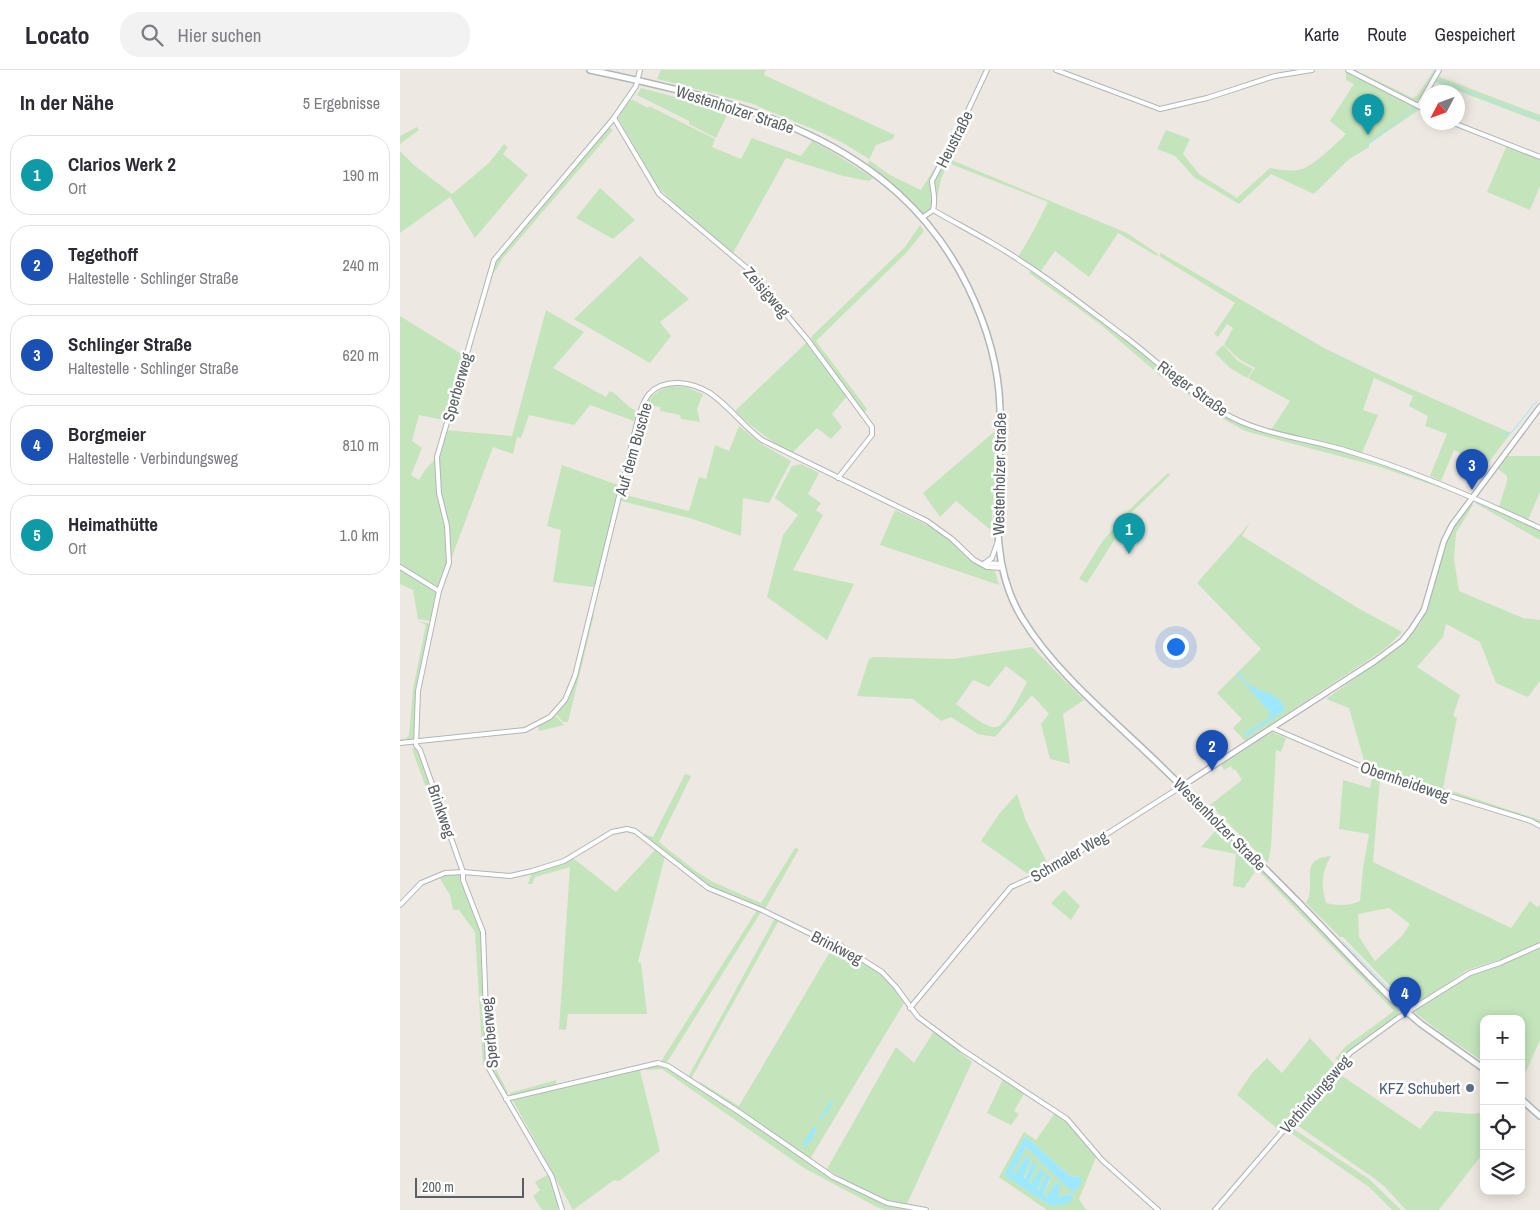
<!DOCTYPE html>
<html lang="de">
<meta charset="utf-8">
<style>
:root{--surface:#fff;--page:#f2f2f3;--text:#2b2b33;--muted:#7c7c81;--line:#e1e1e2;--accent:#eb283f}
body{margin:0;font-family:"Archivo Narrow",sans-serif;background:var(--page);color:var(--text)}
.controls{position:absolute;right:15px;bottom:15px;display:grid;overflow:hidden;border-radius:10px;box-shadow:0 2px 12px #0003}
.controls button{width:45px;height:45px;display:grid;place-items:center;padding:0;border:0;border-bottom:1px solid var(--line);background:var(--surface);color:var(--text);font:25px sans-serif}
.compass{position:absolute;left:1020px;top:15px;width:45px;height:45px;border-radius:50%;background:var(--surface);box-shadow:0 2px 12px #0003;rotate:229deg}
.scale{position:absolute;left:15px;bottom:12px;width:109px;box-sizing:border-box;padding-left:5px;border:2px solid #595f62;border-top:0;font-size:14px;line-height:18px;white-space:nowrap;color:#595f62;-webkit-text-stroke:4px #fff;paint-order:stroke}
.you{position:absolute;left:775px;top:576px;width:18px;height:18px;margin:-12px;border:4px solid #fff;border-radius:50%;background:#1a73e8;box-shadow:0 0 0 8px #1a73e833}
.badge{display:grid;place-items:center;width:32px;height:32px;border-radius:50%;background:var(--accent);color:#fff;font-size:16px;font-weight:700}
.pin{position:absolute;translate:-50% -41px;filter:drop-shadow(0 1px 2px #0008)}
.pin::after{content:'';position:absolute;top:26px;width:18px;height:15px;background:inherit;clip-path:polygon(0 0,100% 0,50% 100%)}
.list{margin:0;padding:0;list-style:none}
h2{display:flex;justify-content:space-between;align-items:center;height:65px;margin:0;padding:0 20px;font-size:21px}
h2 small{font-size:16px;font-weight:400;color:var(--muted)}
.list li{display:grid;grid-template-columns:32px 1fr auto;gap:15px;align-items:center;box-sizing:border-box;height:80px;margin:0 10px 10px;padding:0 10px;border:1px solid var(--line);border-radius:20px}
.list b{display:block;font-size:19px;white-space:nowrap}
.list p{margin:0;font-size:16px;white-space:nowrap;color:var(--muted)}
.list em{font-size:16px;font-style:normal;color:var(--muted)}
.icon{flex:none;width:28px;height:28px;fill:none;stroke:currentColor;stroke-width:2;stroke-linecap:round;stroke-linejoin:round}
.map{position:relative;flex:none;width:1140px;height:1140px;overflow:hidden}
header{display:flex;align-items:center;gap:30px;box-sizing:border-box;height:70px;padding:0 25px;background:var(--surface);border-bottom:1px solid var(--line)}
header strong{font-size:24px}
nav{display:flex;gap:28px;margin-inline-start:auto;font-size:18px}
.search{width:350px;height:45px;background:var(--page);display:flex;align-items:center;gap:12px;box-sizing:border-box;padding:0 18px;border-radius:20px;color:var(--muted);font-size:19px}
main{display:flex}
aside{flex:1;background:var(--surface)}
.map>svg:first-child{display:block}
</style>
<header>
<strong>Locato</strong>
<div class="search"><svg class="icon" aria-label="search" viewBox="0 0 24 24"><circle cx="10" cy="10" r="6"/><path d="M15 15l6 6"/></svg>Hier suchen</div>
<nav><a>Karte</a><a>Route</a><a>Gespeichert</a></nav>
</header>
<main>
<aside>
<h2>In der Nähe<small>5 Ergebnisse</small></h2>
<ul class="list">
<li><span class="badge" style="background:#0f9aa8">1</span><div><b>Clarios Werk 2</b><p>Ort</p></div><em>190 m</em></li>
<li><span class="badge" style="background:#1a4fb4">2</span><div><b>Tegethoff</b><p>Haltestelle · Schlinger Straße</p></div><em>240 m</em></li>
<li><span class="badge" style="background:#1a4fb4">3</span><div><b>Schlinger Straße</b><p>Haltestelle · Schlinger Straße</p></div><em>620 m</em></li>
<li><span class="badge" style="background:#1a4fb4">4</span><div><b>Borgmeier</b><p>Haltestelle · Verbindungsweg</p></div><em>810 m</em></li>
<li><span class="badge" style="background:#0f9aa8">5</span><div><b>Heimathütte</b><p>Ort</p></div><em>1.0 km</em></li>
</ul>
</aside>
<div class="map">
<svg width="1140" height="1140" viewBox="0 0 1140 1140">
<rect width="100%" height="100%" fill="#ede8e1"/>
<g fill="#c4e5bc" fill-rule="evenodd">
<polygon points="261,0 366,0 364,5 495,65 493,69 476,75 469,90 490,105 521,120 539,91 544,91 547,88 727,163 758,184 757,186 718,163 689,207 655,181 640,202 618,187 634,160 648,132 548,93 541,109 535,139 530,139 523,145 497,118 468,94 469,89 443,73 420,62 350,33 257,9"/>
<polygon points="950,0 955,0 1013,28 1018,25 1034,0 1038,0 1019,34"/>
<path d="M946,1L1020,39L969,74V77L948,90L914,124L871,104L839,134L795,108L775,86L757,79L766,60L790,69L783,84L799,104L837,128L870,98C881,100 892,102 902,99C913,96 938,72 946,64L930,51L954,14L946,10Z"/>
<polygon points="1037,6 1140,45 1140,52 1035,12"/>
<polygon points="241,18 329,41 316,68 289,54 289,51 237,25"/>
<polygon points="229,30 233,30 248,38 249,36 315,69 312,77 341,89 352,68 401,86 412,71 434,83 473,108 469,111 443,106 386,88 333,183 282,141 258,117 218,48"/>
<polygon points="17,57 19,60 0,74 0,66"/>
<polygon points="209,57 213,60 103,188 94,203 91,202 97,187"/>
<polygon points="104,74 108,77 103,84 128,105 75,168 50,127 0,163 0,81 15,96 52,124 89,93"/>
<polygon points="1107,75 1140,90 1140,116 1130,140 1087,122"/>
<polygon points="200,118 235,150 213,169 176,148"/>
<polygon points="520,155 524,161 506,183 416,271 467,339 464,343 413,274 411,270 412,266 505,177"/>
<polygon points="761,183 924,278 982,306 1111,363 1086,396 1054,380 1041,411 1030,406 1047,364 1025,356 1028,346 1009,336 1013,326 974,308 963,340 978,345 962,383 871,360 890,331 848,308 855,298 839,289 824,275 833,258 827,254 818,267 814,264 835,233 759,186"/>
<polygon points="240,186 289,229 260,252 271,266 250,293 174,249"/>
<polygon points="631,201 737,278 767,304 763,308 700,254 629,203"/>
<path d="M146,240L184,262L153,298L206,327L210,321C221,326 224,336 237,341L234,351L190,335L174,355L129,345L121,368L117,367L113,384L93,377L50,492L48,493L39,516L36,517L0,495V246L63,285L44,350L19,345L12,371L22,378L11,405L19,410L25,400L38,386L45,360L112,366Z"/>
<path d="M407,272L447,326L432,344L442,357L431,369L417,358L392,383C370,371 353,358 335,341Z"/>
<polygon points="823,275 838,291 853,299 847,308 830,298 815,283"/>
<polygon points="772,307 793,325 829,348 949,383 1029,410 1056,423 977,396 845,361 818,346 791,327 770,309"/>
<path d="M270,316L286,317L303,324L297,339L300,352L281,349L280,345L260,341V337L246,335C251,325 259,320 270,316Z"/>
<polygon points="339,356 360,373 391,391 369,433 343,428 341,466 293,449 221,431 222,424 289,441 299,407 306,409 315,375 329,381"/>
<polygon points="595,361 595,385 593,404 596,408 592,440 593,462 556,431 540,447 523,423"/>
<polygon points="1107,386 1140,386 1140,422 1128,450 1099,437 1107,411 1107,406 1098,399"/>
<polygon points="401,394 419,403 408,424 421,433 416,440 423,445 393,500 454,514 427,570 367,527 383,465 398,445 375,428 392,396"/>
<polygon points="162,395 218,415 217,419 219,419 194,517 153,512 161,460 147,456"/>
<polygon points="768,403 770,405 732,442 687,513 679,509 702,472 728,441"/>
<polygon points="1077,430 1140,460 1140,470 1075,433"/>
<polygon points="1070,432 1073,435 1056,463 1054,489 1059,521 1123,548 1140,550 1140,611 1128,627 1096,613 1080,572 1046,554 1043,567 1017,597 1060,625 1053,646 1057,648 1043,718 1045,719 1044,722 979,702 976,700 975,697 965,694 949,638 926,629 992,582 1020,554 1031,527 1045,472"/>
<path d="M495,440C514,449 534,457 550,470C565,482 575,497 595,501L599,515L480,475Z"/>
<polygon points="850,453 842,466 958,538 1002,562 988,576 970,589 845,671 833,658 842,649 817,623 861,579 797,513"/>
<polygon points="0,499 38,522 31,551 18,549 13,520 0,514"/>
<polygon points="192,545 194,545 168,652 163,652 156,644 166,631"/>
<polygon points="18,551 30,554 24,584 15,668 14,670 0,672 0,669 6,669 9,665 13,619 26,555"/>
<path d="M632,577L684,630L663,644L670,694L650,689L641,654L649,644L632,625L595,667L578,664L551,647L541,651L513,629L457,626L469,589L473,587L552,589ZM606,596L627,612C622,621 606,656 596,657C586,659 565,640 556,634L573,610L589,617Z"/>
<polygon points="155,645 164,655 139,661 138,656"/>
<polygon points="872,662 886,668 881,682 876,680 871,777 868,793 810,735 842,710 835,699 833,700 831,696 824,700 821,694"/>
<polygon points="15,677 19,681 38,736 34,740 12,679"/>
<polygon points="285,704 291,706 259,772 297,802 313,812 361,833 395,778 399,779 365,839 305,815 243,765 242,763 253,767"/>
<path d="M973,704L980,708L973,792L1111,858L1130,831L1137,837L1140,835V873L1099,890L1067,900L1027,928L1012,935L998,924L943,867H940L906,833C918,814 896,789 931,786C921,804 921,813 926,833C937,836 950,836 960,831L963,798L969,764L939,759L943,710L970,718ZM989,838L1010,854L1002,866L975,891L959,867L958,844Z"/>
<polygon points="1052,721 1140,750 1140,754 1051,725"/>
<polygon points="617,724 626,751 650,798 632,807 581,771 599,744"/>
<polygon points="822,759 999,941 997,947 948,982 940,991 935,989 945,977 994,941 857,799 844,818 833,816 836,784 801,777 816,760 819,762"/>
<polygon points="257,778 265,786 238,892 241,893 247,944 168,944 166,960 159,959 170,797 135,807 132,814 128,814 132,802 159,795 173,788 216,822"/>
<polygon points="61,803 82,863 87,996 83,995 75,862 59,840 53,840 50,825 39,807 46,804"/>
<polygon points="664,820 680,836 671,850 651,833"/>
<polygon points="357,840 361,842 266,994 260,993"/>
<polygon points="375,848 399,859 400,861 378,852 291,1009 288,1007"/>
<polygon points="434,875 481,903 489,911 504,933 410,1089 340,1040 299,1015 300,1012 339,1036"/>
<polygon points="1140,876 1140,970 1121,1013 1121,949 1084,949 1084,992 1044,965 1013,941 1070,904"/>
<polygon points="87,932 91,935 95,997 108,1023 105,1025 89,997"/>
<polygon points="534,961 572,992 506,1136 481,1130 482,1127 450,1113 427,1099 496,977 514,993"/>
<polygon points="910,968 936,996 879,1060 837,1025 852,1003 867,988 882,1003"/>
<polygon points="258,994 267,997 438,1111 493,1137 512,1140 486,1140 477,1137 404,1098 262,999 246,1000 245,996"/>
<polygon points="242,997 243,1000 240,1001 260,1081 219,1111 214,1110 173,1140 112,1029"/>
<polygon points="935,1001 1020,1059 1035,1041 1072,1044 1084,1042 1084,1082 1039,1140 1006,1140 984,1116 971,1106 894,1053 894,1051"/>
<polygon points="603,1009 625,1022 614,1041 619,1044 611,1055 587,1043"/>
<polygon points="156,1010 156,1016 111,1027 110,1023"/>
<path d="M655,1043L671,1056L696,1087L679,1129L686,1140H647L599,1107L624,1062L636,1070ZM625,1066L670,1106L682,1107L673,1122L626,1077L612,1102L615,1106L626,1087L631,1090L623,1107L624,1108L633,1093L637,1095L629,1112L639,1120L647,1105L651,1108L643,1124L646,1127L656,1112L658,1127L669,1124L674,1126L651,1136L605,1105Z"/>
<polygon points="892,1058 969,1109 1001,1140 992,1140 969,1117 888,1061"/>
<polygon points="149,1104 160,1137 156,1140 142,1140 133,1126 140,1120 135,1112"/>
</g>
<g fill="#9ee8ff">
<path d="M839,601C849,627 877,616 885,639L884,641L845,667V663L866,650L871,644L837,604Z"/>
<polygon points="431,1030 433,1033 422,1049 419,1050"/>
<polygon points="414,1056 417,1058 412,1069 406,1076 402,1075"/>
<polygon points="625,1066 670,1106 682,1107 680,1115 673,1123 626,1077 613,1102 614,1106 626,1086 631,1090 623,1107 625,1108 633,1092 637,1095 629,1112 631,1114 640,1099 645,1102 637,1119 639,1120 647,1104 651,1107 643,1124 646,1127 656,1112 660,1115 658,1127 669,1124 674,1126 669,1133 651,1136 604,1105"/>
</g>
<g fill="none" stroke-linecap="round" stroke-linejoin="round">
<g stroke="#9ee8ff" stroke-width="1">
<polyline points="1036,10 1140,49"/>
<polyline points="1026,19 1032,8"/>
<polyline points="965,76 1016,37"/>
<polyline points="1102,363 1109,364 1112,362 1135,333 1137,332"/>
<polyline points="943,872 1004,934"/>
</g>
<defs>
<g id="minor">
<polyline points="656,0 760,39 807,28 875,6 912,0"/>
<polyline points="948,0 1028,41"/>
<polyline points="1019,35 1039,0"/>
<polyline points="214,48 259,124 348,199 407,269 472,357 472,365 438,408"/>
<polyline points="1051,52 1140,87"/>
<path d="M533,140C552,151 573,162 592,173C640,201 684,236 728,269C762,295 793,327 831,347C868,366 911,369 951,382C1016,402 1078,429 1140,458"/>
<path d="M533,140C536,129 533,122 532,111L564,49L587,0"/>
<polyline points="522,148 533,140"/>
<polyline points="585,493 592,488 598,471"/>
<polyline points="585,493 602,494"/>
<polyline points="0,497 39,521"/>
<polyline points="872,658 979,704 1131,751 1140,756"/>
<path d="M0,673L125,660L150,647L165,630L175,606L238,349C241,340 243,331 249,324C265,307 292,312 310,323C329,336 343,356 362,370L527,451L552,469L574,490L587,497L603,498"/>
<polyline points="0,835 21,813 45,803 63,802 110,806 132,801 164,791 212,762 227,759 235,761 308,818 362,840 411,864 438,874 482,902 496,917 518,947 561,979 667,1049 702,1090 758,1140"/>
<polyline points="510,938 611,817 652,799 782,716"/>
<polyline points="106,1029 258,993 268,996 339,1042 433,1107 487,1133 526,1140"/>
<polyline points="162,1140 152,1107 88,997 83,862 63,810 63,802 20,680 16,675 18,621 39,521 49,493 47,456 39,423 37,387 94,190 214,48 236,16 240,0"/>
<polyline points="815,1140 950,983 998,948 1070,903 1100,893 1140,875"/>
</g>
<polyline id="tertiary" points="782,716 975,591 1002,571 1011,560 1024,540 1044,471 1052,455 1140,337"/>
<g id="secondary">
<path d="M190,0C339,32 494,66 568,217C586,254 599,297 600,339C603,409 583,484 622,548C657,606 720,655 768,703C812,746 857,790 900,834C931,866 961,899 993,930L1021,954L1084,999"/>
<polyline points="1121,1029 1140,1046"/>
</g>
</defs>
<use href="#minor" stroke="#b1b5b9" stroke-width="6"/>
<use href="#tertiary" stroke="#b1b5b9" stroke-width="7"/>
<use href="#secondary" stroke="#b0b6b9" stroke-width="8"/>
<use href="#minor" stroke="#fff" stroke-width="4"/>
<use href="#tertiary" stroke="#fff" stroke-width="4.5"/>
<use href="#secondary" stroke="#fff" stroke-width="5"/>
</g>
<circle fill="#5c6f8a" stroke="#fff" stroke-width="2" cx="1070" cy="1018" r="5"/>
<g text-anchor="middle" stroke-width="5" stroke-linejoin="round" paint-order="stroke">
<g font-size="16" fill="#595f62" stroke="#fff">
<text transform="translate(335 39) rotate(18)" y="6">Westenholzer Straße</text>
<text transform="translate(554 69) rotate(-63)" y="6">Heustraße</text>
<text transform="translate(367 222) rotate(49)" y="6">Zeisigweg</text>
<text transform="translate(57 317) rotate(-74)" y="6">Sperberweg</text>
<text transform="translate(793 318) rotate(36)" y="6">Rieger Straße</text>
<text transform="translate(233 379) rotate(-74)" y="6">Auf dem Busche</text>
<text transform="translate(599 404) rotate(-89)" y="6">Westenholzer Straße</text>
<text transform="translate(1005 711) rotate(19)" y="6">Obernheideweg</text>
<text transform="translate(42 741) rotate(71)" y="6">Brinkweg</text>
<text transform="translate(820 754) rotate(45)" y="6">Westenholzer Straße</text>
<text transform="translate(669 786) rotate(-30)" y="6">Schmaler Weg</text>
<text transform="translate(437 877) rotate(27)" y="6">Brinkweg</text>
<text transform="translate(89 963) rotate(-95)" y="6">Sperberweg</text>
<text transform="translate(915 1024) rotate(-49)" y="6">Verbindungsweg</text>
</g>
<g font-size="16" fill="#4e5e75" stroke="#fff" text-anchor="end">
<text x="1060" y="1024">KFZ Schubert</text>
</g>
</g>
</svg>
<div class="controls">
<button>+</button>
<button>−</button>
<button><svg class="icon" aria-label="locate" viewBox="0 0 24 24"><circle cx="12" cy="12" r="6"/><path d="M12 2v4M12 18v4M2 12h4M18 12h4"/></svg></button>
<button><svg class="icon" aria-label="layers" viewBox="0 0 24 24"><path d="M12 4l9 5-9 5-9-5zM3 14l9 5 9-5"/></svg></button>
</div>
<svg class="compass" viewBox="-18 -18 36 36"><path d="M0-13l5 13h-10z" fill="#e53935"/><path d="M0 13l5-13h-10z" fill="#7c7c81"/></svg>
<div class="scale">200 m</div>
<div class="you"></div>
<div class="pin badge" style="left:729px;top:484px;background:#0f9aa8">1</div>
<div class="pin badge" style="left:812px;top:701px;background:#1a4fb4">2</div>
<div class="pin badge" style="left:1072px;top:420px;background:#1a4fb4">3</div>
<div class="pin badge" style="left:1005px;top:948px;background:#1a4fb4">4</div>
<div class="pin badge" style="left:968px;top:65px;background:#0f9aa8">5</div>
</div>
</main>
